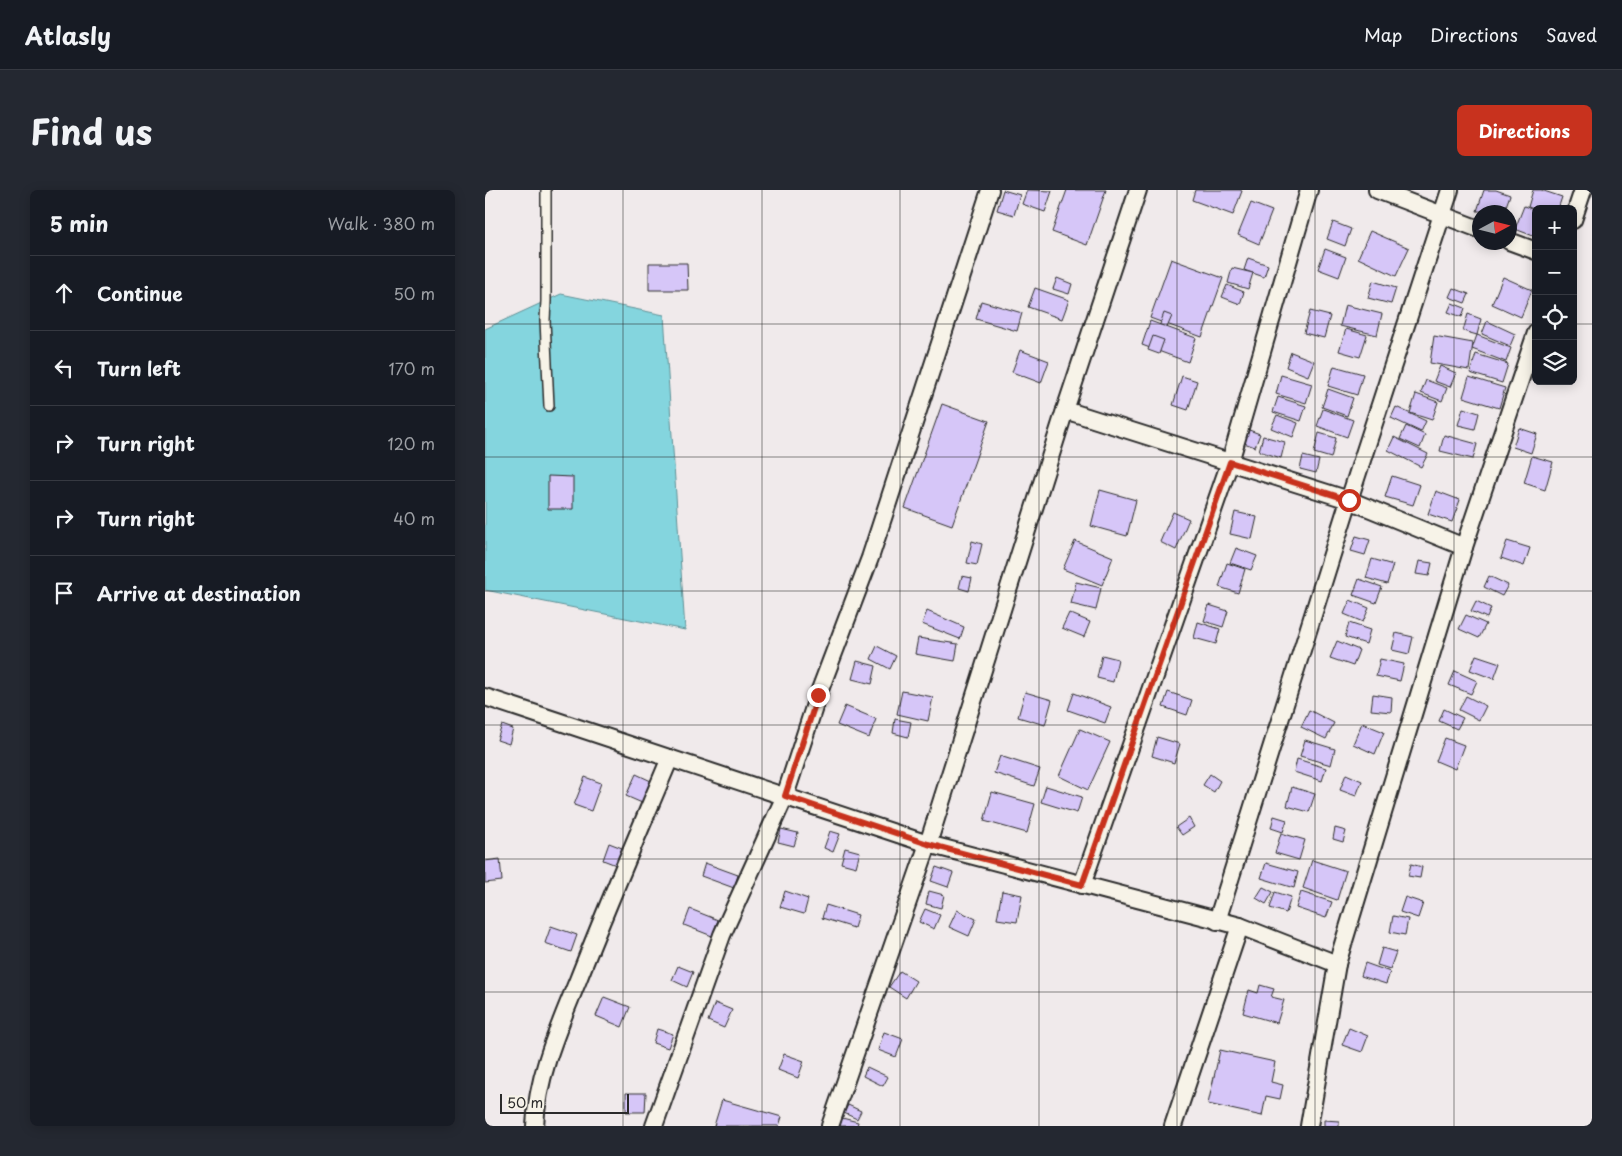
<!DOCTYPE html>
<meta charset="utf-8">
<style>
:root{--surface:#171b24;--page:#242831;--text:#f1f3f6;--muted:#9ea1a6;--line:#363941;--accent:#c8321e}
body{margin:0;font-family:"Playpen Sans",sans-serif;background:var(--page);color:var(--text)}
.controls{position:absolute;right:15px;top:15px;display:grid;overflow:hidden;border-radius:8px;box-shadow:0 2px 12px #0003}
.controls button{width:45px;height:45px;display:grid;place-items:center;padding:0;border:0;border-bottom:1px solid var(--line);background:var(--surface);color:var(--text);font:25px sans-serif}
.compass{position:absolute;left:987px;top:15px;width:45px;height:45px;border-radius:50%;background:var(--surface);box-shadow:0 2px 12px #0003;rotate:83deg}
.scale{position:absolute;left:15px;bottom:12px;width:129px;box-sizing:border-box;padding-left:5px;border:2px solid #2b2b2b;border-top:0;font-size:14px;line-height:18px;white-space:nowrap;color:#2b2b2b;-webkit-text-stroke:4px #f7f3e8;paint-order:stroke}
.stop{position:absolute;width:15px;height:15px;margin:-11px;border:4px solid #c8321e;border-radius:50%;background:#fff}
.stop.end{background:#c8321e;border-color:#fff;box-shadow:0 1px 5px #0008}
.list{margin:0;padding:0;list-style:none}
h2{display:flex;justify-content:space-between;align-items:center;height:65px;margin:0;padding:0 20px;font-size:21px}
h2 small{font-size:16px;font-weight:400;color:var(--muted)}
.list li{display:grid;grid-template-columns:32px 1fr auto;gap:15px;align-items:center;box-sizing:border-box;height:75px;padding:0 20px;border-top:1px solid var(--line)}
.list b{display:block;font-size:19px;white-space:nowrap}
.list em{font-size:16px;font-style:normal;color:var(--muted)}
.icon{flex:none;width:28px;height:28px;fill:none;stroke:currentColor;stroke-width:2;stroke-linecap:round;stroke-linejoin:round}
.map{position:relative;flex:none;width:1107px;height:936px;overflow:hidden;border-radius:8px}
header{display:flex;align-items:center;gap:30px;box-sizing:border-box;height:70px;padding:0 25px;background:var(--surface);border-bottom:1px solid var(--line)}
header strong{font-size:24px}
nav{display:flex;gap:28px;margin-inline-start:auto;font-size:18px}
.intro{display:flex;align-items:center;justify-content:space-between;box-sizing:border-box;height:120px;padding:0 30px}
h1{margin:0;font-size:35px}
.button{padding:12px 22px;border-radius:8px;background:var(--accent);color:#fff;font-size:18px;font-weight:700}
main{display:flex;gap:30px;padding:0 30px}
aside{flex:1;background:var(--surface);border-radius:8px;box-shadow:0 2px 12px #0003}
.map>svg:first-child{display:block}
</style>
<header>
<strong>Atlasly</strong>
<nav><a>Map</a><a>Directions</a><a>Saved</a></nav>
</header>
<div class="intro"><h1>Find us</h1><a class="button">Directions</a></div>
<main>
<aside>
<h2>5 min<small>Walk · 380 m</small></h2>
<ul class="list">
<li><svg class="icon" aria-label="ahead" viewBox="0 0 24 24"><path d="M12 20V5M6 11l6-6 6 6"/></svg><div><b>Continue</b></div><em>50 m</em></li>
<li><svg class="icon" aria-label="left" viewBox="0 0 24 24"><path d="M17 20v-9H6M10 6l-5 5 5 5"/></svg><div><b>Turn left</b></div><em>170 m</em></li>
<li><svg class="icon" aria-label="right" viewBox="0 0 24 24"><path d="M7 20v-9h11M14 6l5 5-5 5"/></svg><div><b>Turn right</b></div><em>120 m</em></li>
<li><svg class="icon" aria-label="right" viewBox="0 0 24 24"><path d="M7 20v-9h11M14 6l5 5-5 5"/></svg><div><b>Turn right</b></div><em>40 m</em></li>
<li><svg class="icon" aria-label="arrive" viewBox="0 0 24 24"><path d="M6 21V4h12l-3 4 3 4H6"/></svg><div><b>Arrive at destination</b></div></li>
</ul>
</aside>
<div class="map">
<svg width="1107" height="936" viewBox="0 0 1107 936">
<rect width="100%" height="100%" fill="#f0eaeb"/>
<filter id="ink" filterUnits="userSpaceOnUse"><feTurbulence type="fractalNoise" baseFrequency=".02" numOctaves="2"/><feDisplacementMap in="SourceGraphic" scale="10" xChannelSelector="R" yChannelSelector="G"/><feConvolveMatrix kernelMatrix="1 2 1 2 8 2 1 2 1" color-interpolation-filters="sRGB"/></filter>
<g filter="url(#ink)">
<polygon fill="#84d5de" stroke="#609196" points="76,104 179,125 200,440 0,400 0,139"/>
<g fill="#d6c6f8" stroke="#2b2b2b">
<polygon points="518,0 535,5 529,25 512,20"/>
<polygon points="542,0 567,1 560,22 537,14"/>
<polygon points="582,0 621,0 602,55 567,42"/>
<polygon points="710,0 755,0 757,1 748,25 707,10"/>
<polygon points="999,0 1011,0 1025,5 1019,22 992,21"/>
<polygon points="1048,0 1056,0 1077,7 1073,19 1051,19 1051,20 1043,17"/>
<polygon points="766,13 787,21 774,54 753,45"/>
<polygon points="1039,16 1051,21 1051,47 1030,39"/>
<polygon points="848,32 866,39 860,56 842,49"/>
<polygon points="885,41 924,58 911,86 873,68"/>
<polygon points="840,59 861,67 854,87 833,79"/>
<polygon points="763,68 783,75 779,87 759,80"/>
<polygon points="686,69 738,88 717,147 665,128"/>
<polygon points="164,73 202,73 203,100 164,100"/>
<polygon points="747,78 768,83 763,99 743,93"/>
<polygon points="1018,87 1047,100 1036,127 1007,114"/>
<polygon points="572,88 587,94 584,104 568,99"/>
<polygon points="888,91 911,98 906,114 883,108"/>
<polygon points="742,95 759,102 755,114 737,107"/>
<polygon points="550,98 584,110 577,129 543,117"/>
<polygon points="968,98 984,104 980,113 964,107"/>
<polygon points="496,111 537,123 532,141 491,129"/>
<polygon points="967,113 980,118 977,127 963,122"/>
<polygon points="860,115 897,124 892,145 855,136"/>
<polygon points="825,121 845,126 839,148 819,143"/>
<polygon points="679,123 687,126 681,140 674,137"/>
<polygon points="983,124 996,129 992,145 978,141"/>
<polygon points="665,131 711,148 703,172 657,155"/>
<polygon points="1002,131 1030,144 1025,156 997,144"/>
<polygon points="861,139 882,145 875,167 854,161"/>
<polygon points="992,145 1026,158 1021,172 987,159"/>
<polygon points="668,146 679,150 674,164 663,160"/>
<polygon points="949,146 988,153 984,180 945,173"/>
<polygon points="535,160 564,171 556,193 527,182"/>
<polygon points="806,162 829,171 823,186 801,177"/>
<polygon points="991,164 1023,174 1017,193 985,183"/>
<polygon points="849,176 878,184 872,205 843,196"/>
<polygon points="955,176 971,183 965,197 949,191"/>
<polygon points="796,185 827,194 821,213 791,204"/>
<polygon points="697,186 712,191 703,220 688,215"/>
<polygon points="984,187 1020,198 1014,218 978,207"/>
<polygon points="941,190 962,198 957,211 936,203"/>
<polygon points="843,199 868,208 862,226 837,217"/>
<polygon points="931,204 953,212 947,230 925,223"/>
<polygon points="793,207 821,216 816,231 788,222"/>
<polygon points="457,214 504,231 467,335 420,318"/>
<polygon points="911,217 941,231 936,242 906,228"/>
<polygon points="978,218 994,223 990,239 973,235"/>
<polygon points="838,219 868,230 862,247 832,236"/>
<polygon points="792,225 813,233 808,247 786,238"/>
<polygon points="921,236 940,245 935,258 915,249"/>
<polygon points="1034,238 1052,244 1046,263 1028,257"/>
<polygon points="764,240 775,244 770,257 759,253"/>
<polygon points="834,243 851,248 846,268 829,263"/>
<polygon points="959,245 992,254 988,269 955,261"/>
<polygon points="778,246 800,252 796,268 774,261"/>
<polygon points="909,247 943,264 936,277 903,260"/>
<polygon points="818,266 834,270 831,283 815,279"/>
<polygon points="1047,266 1068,272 1060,300 1039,293"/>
<polygon points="63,286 88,287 88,319 63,319"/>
<polygon points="907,286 935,295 928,315 900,307"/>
<polygon points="615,300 651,310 642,346 606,336"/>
<polygon points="951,301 975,310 967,332 943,324"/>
<polygon points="688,322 704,329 691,360 675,352"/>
<polygon points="750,322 772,327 767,349 745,344"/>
<polygon points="871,346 885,350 880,365 866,361"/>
<polygon points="487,351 497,354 492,375 482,373"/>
<polygon points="590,351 628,367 617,395 578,379"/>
<polygon points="1022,351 1045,358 1039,376 1016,368"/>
<polygon points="751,358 772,366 766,380 745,373"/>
<polygon points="887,369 908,375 902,394 881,388"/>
<polygon points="934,371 947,373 944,386 931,384"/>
<polygon points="742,373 760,379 753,403 734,397"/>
<polygon points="477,386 487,388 484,401 474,398"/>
<polygon points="1004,386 1023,395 1017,406 999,397"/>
<polygon points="874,389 897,397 891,413 868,405"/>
<polygon points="591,392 616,398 611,420 586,414"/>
<polygon points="865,410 884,418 878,432 859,424"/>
<polygon points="991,411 1006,418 1002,428 986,421"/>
<polygon points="724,415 743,421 738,437 719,431"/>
<polygon points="442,421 479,437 475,449 437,434"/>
<polygon points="584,423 605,432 599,447 577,438"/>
<polygon points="981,425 1001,434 994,448 974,439"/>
<polygon points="713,432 735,439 731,454 709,448"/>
<polygon points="864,433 885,440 881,454 860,447"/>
<polygon points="911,443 928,447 924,464 907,460"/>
<polygon points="433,448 473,454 470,471 430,464"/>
<polygon points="852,451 874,460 868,476 845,468"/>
<polygon points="392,456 411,466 405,479 386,469"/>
<polygon points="617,465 633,469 628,492 612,488"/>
<polygon points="991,465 1015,473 1009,489 985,480"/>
<polygon points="895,469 919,474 915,491 891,486"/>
<polygon points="372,471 391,476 387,494 367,489"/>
<polygon points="970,481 992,491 986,504 964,495"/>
<polygon points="417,501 448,507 443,531 412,524"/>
<polygon points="540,502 567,510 560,535 533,527"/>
<polygon points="683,502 707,510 702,525 678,517"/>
<polygon points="589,503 626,517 620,533 583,520"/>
<polygon points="888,504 907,507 906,522 886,520"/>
<polygon points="981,506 1001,516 994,530 974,520"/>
<polygon points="360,516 391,529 384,548 352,535"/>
<polygon points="959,519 978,528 972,539 954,531"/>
<polygon points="824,520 849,533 841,549 816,537"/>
<polygon points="410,529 426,532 423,547 408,543"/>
<polygon points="877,533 899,542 890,564 868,554"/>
<polygon points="17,535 28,539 24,554 12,550"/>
<polygon points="595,539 625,552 603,600 574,586"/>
<polygon points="672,547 695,554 689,573 667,566"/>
<polygon points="960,548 979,555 970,579 951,571"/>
<polygon points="820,550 850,559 846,575 815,566"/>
<polygon points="515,566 555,579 549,596 509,583"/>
<polygon points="812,569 841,578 837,591 809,582"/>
<polygon points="151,584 166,591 157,613 141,606"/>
<polygon points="725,584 735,591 729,602 718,595"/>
<polygon points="861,584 877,591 871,606 855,600"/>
<polygon points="100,587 116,593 106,621 89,615"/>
<polygon points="561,596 597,607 592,623 556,612"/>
<polygon points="807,597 830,604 824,622 802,616"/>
<polygon points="507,602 550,614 542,643 499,631"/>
<polygon points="789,626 802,630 798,642 786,638"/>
<polygon points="704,628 709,637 697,645 691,637"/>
<polygon points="850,638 861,641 858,652 848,649"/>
<polygon points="296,639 313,643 309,656 293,652"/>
<polygon points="345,641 355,644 348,662 339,658"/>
<polygon points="796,643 820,650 814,670 790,663"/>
<polygon points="124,653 137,658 131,675 118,670"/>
<polygon points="360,658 375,662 371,677 356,673"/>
<polygon points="15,669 17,691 0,693 0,671"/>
<polygon points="827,670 861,681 852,710 818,698"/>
<polygon points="220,673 253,685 249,698 216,686"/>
<polygon points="781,673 813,682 809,698 776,688"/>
<polygon points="926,674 937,677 935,688 923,686"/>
<polygon points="451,677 468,683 463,697 446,691"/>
<polygon points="778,697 788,702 781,714 771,708"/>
<polygon points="300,701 323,709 319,724 295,717"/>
<polygon points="444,701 459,705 456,718 441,714"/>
<polygon points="517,701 537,705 532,732 512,729"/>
<polygon points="790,702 806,707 801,723 785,718"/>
<polygon points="816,702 847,712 841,728 811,718"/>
<polygon points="920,707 938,713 933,728 915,722"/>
<polygon points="341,715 373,725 369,738 337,728"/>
<polygon points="205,719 233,730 227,746 199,735"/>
<polygon points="440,719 455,725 449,739 434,732"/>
<polygon points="472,720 491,729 484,746 464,737"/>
<polygon points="908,726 923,729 920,745 905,742"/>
<polygon points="66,736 92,745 86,762 60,753"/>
<polygon points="897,758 911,762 905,779 892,775"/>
<polygon points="880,773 905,782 901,794 876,786"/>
<polygon points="193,776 208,782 202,797 187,790"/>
<polygon points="415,781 431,791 421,808 404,797"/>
<polygon points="775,795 789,799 786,807 799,810 792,833 758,823 764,800 773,803"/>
<polygon points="119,807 145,817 137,837 111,826"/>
<polygon points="230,813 247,820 239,838 223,831"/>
<polygon points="864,838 883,846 877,862 857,855"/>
<polygon points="172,839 188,844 183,858 168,853"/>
<polygon points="399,842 418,849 411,867 393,860"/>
<polygon points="735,860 790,872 786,892 798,895 795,909 781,906 777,926 723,914"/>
<polygon points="299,864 319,871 313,888 293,880"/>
<polygon points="382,877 403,887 398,896 378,886"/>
<polygon points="141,903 161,903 160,922 141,922"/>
<polygon points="237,910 297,927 294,936 229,936"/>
<polygon points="363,915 376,921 372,929 359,923"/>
<polygon points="357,928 373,932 372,936 355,936"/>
<polygon points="839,930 854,931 854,936 839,936"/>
</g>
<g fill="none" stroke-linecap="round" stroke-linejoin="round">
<defs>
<polyline id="service" points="61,0 61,111 60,130 64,216"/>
<g id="minor">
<polyline points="892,0 994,39"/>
<polyline points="1088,30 1098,0"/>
<polyline points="1024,51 1051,61"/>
<polyline points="580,220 864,310 979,357"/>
<polyline points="0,507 443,654 580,220 653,0"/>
<polyline points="597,695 745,272 824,0"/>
<polyline points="732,731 864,310 965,0"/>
<path d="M50,936C52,885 74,837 93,790C122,716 154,642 185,568"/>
<polyline points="169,936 237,745 300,606 333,505 385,368 505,0"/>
<polyline points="345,936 443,654 755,736 852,774"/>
<polyline points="688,936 755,736"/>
<polyline points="824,936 852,774 979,357 1051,143"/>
</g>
</defs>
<use href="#service" stroke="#2b2b2b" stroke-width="12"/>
<use href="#minor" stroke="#2b2b2b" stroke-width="20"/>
<use href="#service" stroke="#f7f3e8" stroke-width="9"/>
<use href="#minor" stroke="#f7f3e8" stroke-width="16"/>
</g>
</g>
<g fill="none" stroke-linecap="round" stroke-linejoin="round" filter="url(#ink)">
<polyline stroke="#c8321e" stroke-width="6" points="333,505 300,606 443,654 597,695 745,272 864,310"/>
</g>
<path fill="none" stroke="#2b2b2b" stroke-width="1" stroke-opacity="0.55" d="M138,0V936M277,0V936M415,0V936M554,0V936M692,0V936M830,0V936M969,0V936M0,134H1051M1088,134H1107M0,267H1107M0,401H1107M0,535H1107M0,669H1107M0,802H1107"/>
</svg>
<div class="controls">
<button>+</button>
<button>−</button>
<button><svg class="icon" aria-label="locate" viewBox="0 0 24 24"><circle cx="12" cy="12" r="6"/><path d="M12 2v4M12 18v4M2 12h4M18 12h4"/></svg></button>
<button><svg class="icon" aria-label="layers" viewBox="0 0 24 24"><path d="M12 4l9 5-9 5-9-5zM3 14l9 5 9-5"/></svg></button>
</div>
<svg class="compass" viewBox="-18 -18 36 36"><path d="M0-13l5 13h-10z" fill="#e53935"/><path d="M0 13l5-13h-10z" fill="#9ea1a6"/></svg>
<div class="scale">50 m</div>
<div class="stop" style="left:864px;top:310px"></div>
<div class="stop end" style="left:333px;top:505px"></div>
</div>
</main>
